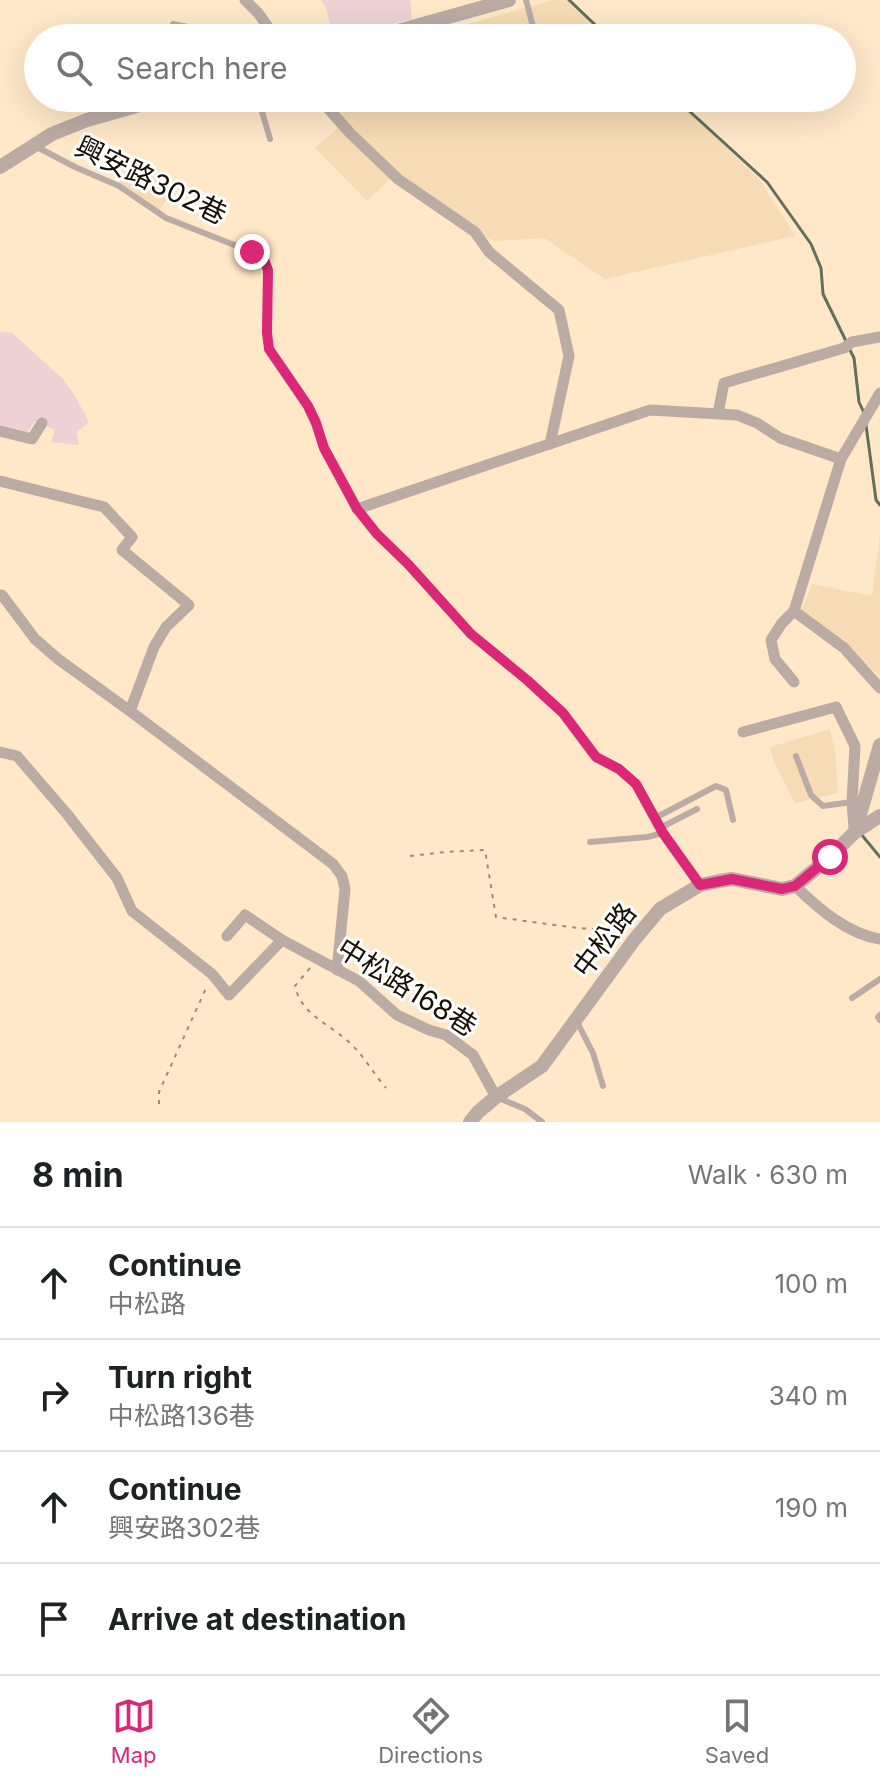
<!DOCTYPE html>
<meta charset="utf-8">
<style>
:root{--surface:#fff;--page:#f6f6f6;--text:#202124;--muted:#757577;--line:#e0e0e0;--accent:#db2777}
body{margin:0;font-family:Inter,"Noto Sans TC",sans-serif;background:var(--page);color:var(--text)}
.stop{position:absolute;width:24px;height:24px;margin:-18px;border:6px solid #db2777;border-radius:50%;background:#fff}
.stop.end{background:#db2777;border-color:#fff;box-shadow:0 2px 8px #0008}
.list{margin:0;padding:0;list-style:none}
h2{display:flex;justify-content:space-between;align-items:center;height:104px;margin:0;padding:0 32px;font-size:34px}
h2 small{font-size:26px;font-weight:400;color:var(--muted)}
.list li{display:grid;grid-template-columns:52px 1fr auto;gap:24px;align-items:center;box-sizing:border-box;height:112px;padding:0 32px;border-top:2px solid var(--line)}
.list b{display:block;font-size:30px;white-space:nowrap}
.list p{margin:0;font-size:26px;white-space:nowrap;color:var(--muted)}
.list em{font-size:26px;font-style:normal;color:var(--muted)}
.icon{flex:none;width:44px;height:44px;fill:none;stroke:currentColor;stroke-width:2;stroke-linecap:round;stroke-linejoin:round}
.map{position:relative;flex:none;width:880px;height:1122px;overflow:hidden}
.search{position:absolute;background:var(--surface);box-shadow:0 8px 32px #0002;left:24px;right:24px;top:24px;height:88px;display:flex;align-items:center;gap:20px;box-sizing:border-box;padding:0 28px;border-radius:44px;color:var(--muted);font-size:30px}
.sheet{height:552px;background:var(--surface)}
nav{display:flex;justify-content:space-around;align-items:center;box-sizing:border-box;height:112px;border-top:2px solid var(--line);background:var(--surface);font-size:22px;color:var(--muted)}
nav a{display:grid;justify-items:center;gap:4px}
nav .on{color:var(--accent)}
.map>svg:first-child{display:block}
</style>
<div class="map">
<svg width="880" height="1122" viewBox="0 0 880 1122">
<rect width="100%" height="100%" fill="#ffe8c8"/>
<g fill="#f6dbb4">
<polygon points="553,0 572,0 611,38 418,38"/>
<polygon points="324,98 674,98 760,180 795,236 605,279 544,238 495,241 484,237 392,177 367,201 315,148 344,122"/>
<polygon points="130,163 175,187 159,211 118,181"/>
<polygon points="880,536 880,676 841,640 801,612 812,584 872,596"/>
<polygon points="830,729 835,751 838,793 795,803 774,762 770,747"/>
</g>
<g fill="#eed1d5">
<polygon points="321,0 410,0 412,19 334,38 326,8"/>
<polygon points="0,332 12,333 63,379 74,394 89,422 77,432 79,445 51,442 55,430 35,421 27,432 0,427"/>
</g>
<g fill="none" stroke-linecap="round" stroke-linejoin="round">
<g stroke="#616f5b" stroke-width="3">
<polyline points="569,0 609,38"/>
<polyline points="675,98 767,182 811,244 821,268 823,294 846,341"/>
<polyline points="849,348 854,358 859,402 864,413"/>
<polyline points="866,425 876,500 880,505"/>
<polyline points="861,834 880,857"/>
</g>
<g stroke="#9d8c75" stroke-width="2" stroke-dasharray="4 6" stroke-linecap="butt">
<polyline points="410,856 445,852 485,850 496,917 569,927 602,930 621,936"/>
<path d="M310,968L295,986C301,1015 330,1024 350,1043C364,1056 373,1073 386,1088"/>
<polyline points="159,1104 159,1092 207,986"/>
</g>
<g stroke="#baaba5" stroke-width="6">
<polyline points="526,0 536,38"/>
<polyline points="173,24 228,35 233,38"/>
<polyline points="258,98 270,139"/>
<polyline points="35,146 75,167 119,186 166,218 252,252 265,262 268,270 267,333 269,349 308,406 316,423 324,448 357,509 377,534 408,564 471,634 527,680 563,713 596,757 619,769 636,784 663,833 700,885"/>
<polyline points="796,756 811,795 823,806 852,802"/>
<polyline points="655,818 716,786 726,790 733,820"/>
<polyline points="660,828 697,809"/>
<polyline points="590,842 647,837 663,833"/>
<polyline points="852,998 880,979"/>
<polyline points="880,1015 878,1017 880,1020"/>
<polyline points="576,1020 593,1053 603,1086"/>
<polyline points="496,1097 525,1109 542,1122"/>
</g>
<g stroke="#baaba5" stroke-width="11">
<polyline points="245,0 258,13 276,38"/>
<polyline points="319,98 350,133 398,179 475,232 489,252 559,310 569,356 550,444"/>
<polyline points="880,393 841,459 794,611 844,648 880,688"/>
<polyline points="718,413 724,383 844,348 852,342 880,337"/>
<polyline points="0,431 32,439 42,423"/>
<polyline points="0,481 104,507 132,537 122,550 189,605 166,627 154,647 130,711"/>
<polyline points="357,509 650,410 737,415 757,423 780,438 841,459"/>
<polyline points="2,595 35,639 58,659 130,711 333,864 342,876 345,889 337,970"/>
<polyline points="794,611 782,623 771,640 775,659 794,682"/>
<polyline points="743,732 836,707 855,746 852,802 854,828"/>
<polyline points="0,752 17,756 67,814 117,878 132,911 212,974 229,995 282,940 359,981 397,1015 429,1030 446,1035 473,1055 496,1097"/>
<path d="M795,886C818,908 847,934 880,939"/>
<polyline points="227,936 245,915 282,940"/>
</g>
<g stroke="#baaba5" stroke-width="14">
<polyline points="373,38 509,0"/>
<polyline points="0,167 52,134 87,120 165,98"/>
<polyline points="855,832 880,816"/>
<polyline points="470,1122 478,1112 496,1097 542,1066 634,940 660,909 700,885 719,881 732,879 782,889 795,886 830,857 855,832 880,745"/>
</g>
</g>
<g fill="none" stroke-linecap="round" stroke-linejoin="round">
<polyline stroke="#db2777" stroke-width="10" points="252,252 265,262 268,270 267,333 269,349 308,406 316,423 324,448 357,509 377,534 408,564 471,634 527,680 563,713 596,757 619,769 636,784 663,833 700,885 732,879 782,889 795,886 830,857"/>
</g>
<g text-anchor="middle" stroke-width="6" stroke-linejoin="round" paint-order="stroke">
<g font-size="28" fill="#171005" stroke="#fff">
<text transform="translate(151 180) rotate(26)" y="10">興安路302巷</text>
<text transform="translate(604 940) rotate(-53)" y="10">中松路</text>
<text transform="translate(407 987) rotate(32)" y="10">中松路168巷</text>
</g>
</g>
</svg>
<div class="stop" style="left:830px;top:857px"></div>
<div class="stop end" style="left:252px;top:252px"></div>
<div class="search"><svg class="icon" aria-label="search" viewBox="0 0 24 24"><circle cx="10" cy="10" r="6"/><path d="M15 15l6 6"/></svg>Search here</div>
</div>
<section class="sheet">
<h2>8 min<small>Walk · 630 m</small></h2>
<ul class="list">
<li><svg class="icon" aria-label="ahead" viewBox="0 0 24 24"><path d="M12 20V5M6 11l6-6 6 6"/></svg><div><b>Continue</b><p>中松路</p></div><em>100 m</em></li>
<li><svg class="icon" aria-label="right" viewBox="0 0 24 24"><path d="M7 20v-9h11M14 6l5 5-5 5"/></svg><div><b>Turn right</b><p>中松路136巷</p></div><em>340 m</em></li>
<li><svg class="icon" aria-label="ahead" viewBox="0 0 24 24"><path d="M12 20V5M6 11l6-6 6 6"/></svg><div><b>Continue</b><p>興安路302巷</p></div><em>190 m</em></li>
<li><svg class="icon" aria-label="arrive" viewBox="0 0 24 24"><path d="M6 21V4h12l-3 4 3 4H6"/></svg><div><b>Arrive at destination</b></div></li>
</ul>
</section>
<nav>
<a class="on"><svg class="icon" aria-label="map" viewBox="0 0 24 24"><path d="M3 6l6-2 6 2 6-2v14l-6 2-6-2-6 2zM9 4v14M15 6v14"/></svg>Map</a>
<a><svg class="icon" aria-label="directions" viewBox="0 0 24 24"><path d="M12 3l9 9-9 9-9-9zM9 14v-3h6M13 9l2 2-2 2"/></svg>Directions</a>
<a><svg class="icon" aria-label="saved" viewBox="0 0 24 24"><path d="M7 4h10v16l-5-4-5 4z"/></svg>Saved</a>
</nav>
